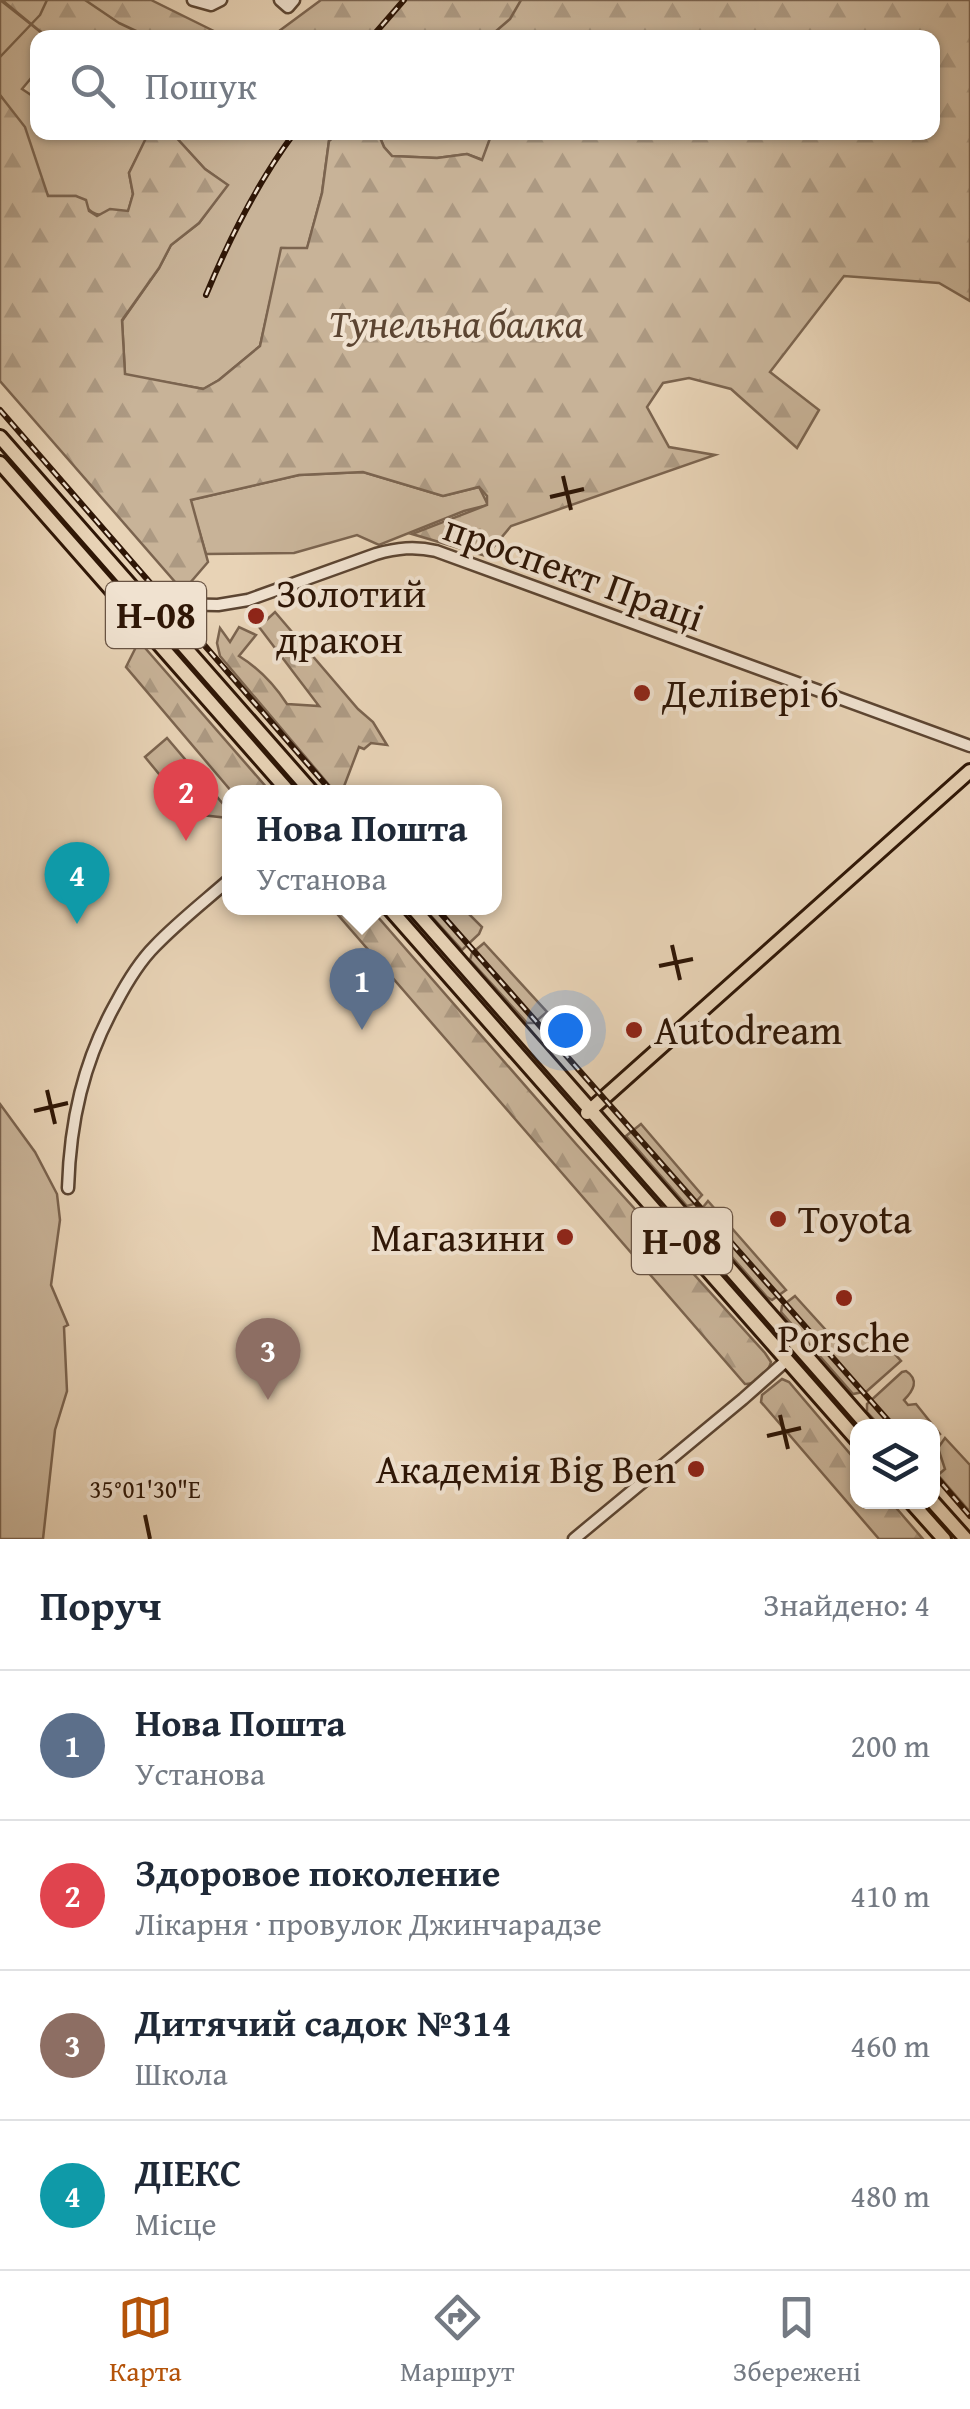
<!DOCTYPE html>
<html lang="uk">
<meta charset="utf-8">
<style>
:root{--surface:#fff;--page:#f2f2f3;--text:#1f2937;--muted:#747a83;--line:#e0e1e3;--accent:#b45309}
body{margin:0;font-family:"Gentium Book Plus",serif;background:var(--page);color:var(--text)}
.controls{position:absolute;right:30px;bottom:30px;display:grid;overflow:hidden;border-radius:20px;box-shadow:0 2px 8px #0004}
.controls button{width:90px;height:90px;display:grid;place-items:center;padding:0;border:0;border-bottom:2px solid var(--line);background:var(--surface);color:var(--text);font:50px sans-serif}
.you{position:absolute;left:565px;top:1030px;width:35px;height:35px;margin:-25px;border:8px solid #fff;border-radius:50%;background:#1a73e8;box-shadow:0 0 0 15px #1a73e833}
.badge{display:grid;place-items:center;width:65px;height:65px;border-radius:50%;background:var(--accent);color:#fff;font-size:32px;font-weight:700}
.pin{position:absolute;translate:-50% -82px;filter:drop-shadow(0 2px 5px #0008)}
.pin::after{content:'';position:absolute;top:52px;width:35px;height:30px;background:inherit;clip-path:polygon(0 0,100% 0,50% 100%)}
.popup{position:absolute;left:222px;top:785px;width:280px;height:130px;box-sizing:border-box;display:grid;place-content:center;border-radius:20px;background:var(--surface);filter:drop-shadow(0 2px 8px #0005);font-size:32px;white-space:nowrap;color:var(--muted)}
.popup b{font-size:38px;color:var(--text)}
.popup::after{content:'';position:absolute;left:50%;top:100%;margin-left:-20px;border:20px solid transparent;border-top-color:var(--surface)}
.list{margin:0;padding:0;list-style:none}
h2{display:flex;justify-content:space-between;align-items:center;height:130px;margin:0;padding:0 40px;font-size:42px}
h2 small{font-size:32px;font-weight:400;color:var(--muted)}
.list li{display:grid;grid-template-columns:65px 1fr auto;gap:30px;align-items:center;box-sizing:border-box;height:150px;padding:0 40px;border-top:2px solid var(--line)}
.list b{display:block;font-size:38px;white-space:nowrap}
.list p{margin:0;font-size:32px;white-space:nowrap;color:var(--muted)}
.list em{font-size:32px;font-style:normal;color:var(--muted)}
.icon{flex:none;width:55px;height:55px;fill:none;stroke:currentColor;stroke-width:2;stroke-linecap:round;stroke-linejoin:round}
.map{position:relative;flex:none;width:970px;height:1539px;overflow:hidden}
.search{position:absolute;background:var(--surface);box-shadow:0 2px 8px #0004;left:30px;right:30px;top:30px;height:110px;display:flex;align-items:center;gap:25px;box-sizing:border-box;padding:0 35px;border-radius:20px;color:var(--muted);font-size:38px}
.sheet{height:730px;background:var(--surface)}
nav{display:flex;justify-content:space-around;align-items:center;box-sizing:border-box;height:140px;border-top:2px solid var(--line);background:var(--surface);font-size:28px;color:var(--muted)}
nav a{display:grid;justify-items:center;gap:5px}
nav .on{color:var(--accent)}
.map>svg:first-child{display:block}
</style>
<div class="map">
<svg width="970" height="1539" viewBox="0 0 970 1539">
<defs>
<pattern id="forest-firs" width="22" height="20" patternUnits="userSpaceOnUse" patternTransform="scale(2.5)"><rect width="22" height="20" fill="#c8b398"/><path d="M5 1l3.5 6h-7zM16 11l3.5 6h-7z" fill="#ac9982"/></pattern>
</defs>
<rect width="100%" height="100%" fill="#e8d3b6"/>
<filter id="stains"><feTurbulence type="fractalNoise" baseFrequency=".002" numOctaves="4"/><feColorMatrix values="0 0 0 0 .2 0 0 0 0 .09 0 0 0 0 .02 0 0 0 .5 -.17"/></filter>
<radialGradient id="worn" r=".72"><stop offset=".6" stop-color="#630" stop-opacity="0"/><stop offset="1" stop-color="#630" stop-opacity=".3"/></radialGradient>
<g fill="#c8b398" stroke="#7b644f" stroke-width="2.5">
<path d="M0,0L47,37L38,38L37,71L22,89L37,99L38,132L339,133L329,141L322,193L307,249L282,248L260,346L219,380L204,389L125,375L122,321L159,268L171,245L199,223L227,185L205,169L172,133L149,134L129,173L133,194L128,212C99,216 95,220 76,196H48L7,106L0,95Z"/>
<polygon points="378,133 492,133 483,160 467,154 437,158 392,156 384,147"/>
<polygon points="363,472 443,496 479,487 488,505 464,511 379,545 357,535 294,553 206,554 190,500 299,475"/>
<polygon points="167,738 229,811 229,818 192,814 145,757"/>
<polygon points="424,908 463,908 482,927 479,934 462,950"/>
<polygon points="484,943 547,1012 534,1023 527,1023 470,960 472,953"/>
<polygon points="0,1104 35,1152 57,1194 60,1220 51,1285 68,1325 64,1327 67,1391 55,1430 43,1539 0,1539"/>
<polygon points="641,1124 702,1195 694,1204 687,1206 626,1136"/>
<polygon points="708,1201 786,1290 772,1300 767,1297 696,1216"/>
<path d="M795,1296L844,1350C854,1343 862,1330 876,1333L901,1361L867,1391L853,1394L781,1312L782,1306Z"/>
<path d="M902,1372L906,1371C920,1380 913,1391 904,1400L908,1405L916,1404L940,1434L934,1439L932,1426H895L890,1420L880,1426L867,1412V1404Z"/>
<polygon points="945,1438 970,1465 970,1512 938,1475 945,1469 938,1448"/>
</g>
<g fill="url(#forest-firs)" stroke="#7b644f" stroke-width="2.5">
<polygon points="2,0 151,0 226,37 47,37"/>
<polygon points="321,0 970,0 970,301 939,283 844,276 770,372 819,410 797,448 731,389 689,378 663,383 647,407 669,447 715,455 511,526 486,556 412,534 487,505 487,496 479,487 443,496 363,472 299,475 191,500 208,562 183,591 0,381 0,95 25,127 48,196 76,196 86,200 89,211 97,216 110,209 128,211 133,194 129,173 148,134 172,133 205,169 228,185 199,223 171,245 159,268 122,320 125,374 203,389 219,380 260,346 281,248 307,248 322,193 329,141 339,133 378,133 384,147 392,156 437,158 467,154 482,160 492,133 932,132 932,38 271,37"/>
<path d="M275,612L358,709L373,722L387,745L371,743L364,749L359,747L343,789L346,792H335L220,656L217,643L220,628L230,642L239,627L256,635L239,656C260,669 274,684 287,704L319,706L259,627Z"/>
<polygon points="139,641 268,789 271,792 232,792 126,667"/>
<path d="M332,908H370L577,1145L765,1353L771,1362C768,1373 756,1385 745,1384Z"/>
<polygon points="782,1379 789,1382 857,1462 858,1502 891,1502 923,1539 879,1539 761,1402 762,1395"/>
</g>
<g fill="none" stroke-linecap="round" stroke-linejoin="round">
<g stroke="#78614c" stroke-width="2.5">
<polyline points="85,0 119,23 151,38"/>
<polyline points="488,38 510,19 521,0"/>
<polyline points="0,57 40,15 47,0"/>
</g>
<defs>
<g id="minor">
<polyline points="193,0 211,5 221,0"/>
<polyline points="280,0 288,7 294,0"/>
<path d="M151,609L168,604L218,605L248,600L376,554C397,548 415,546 436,551L970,746"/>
<path d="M68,1188C70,1122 83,1062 116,1003C126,984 139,962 155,946C178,922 205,901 230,879"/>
<polyline points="574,1539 743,1399 787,1360"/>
</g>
<g id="major">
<polyline points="0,437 312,792"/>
<polyline points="0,463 289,792"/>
<polyline points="389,908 858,1441"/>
<polyline points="413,908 868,1426"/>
<polyline points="587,1113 970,771"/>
<polyline points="932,1501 966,1539"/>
<polyline points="911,1502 944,1539"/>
</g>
</defs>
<use href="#minor" stroke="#5c4532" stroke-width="15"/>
<use href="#major" stroke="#2e1606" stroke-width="18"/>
<use href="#minor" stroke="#f0e2d0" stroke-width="10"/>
<use href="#major" stroke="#e8d3b6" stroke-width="12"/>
<defs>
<g id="rail">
<polyline points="371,38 404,0"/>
<path d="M206,295C230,237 257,183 295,132"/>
<polyline points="0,410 332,792"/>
<polyline points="436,908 893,1426"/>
<polyline points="932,1472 970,1516"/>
</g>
</defs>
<use href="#rail" stroke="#2e1606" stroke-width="6"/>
<use href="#rail" stroke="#f0e2d0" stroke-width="2.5" stroke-dasharray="8" stroke-linecap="butt"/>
</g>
<path fill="none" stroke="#2e1606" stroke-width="4" d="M563,476L571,510M550,497L584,489M672,945L680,980M659,966L693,959M47,1090L55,1124M34,1111L68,1103M780,1415L788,1449M767,1436L801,1428M145,1515L150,1539"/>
<g fill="#8f2418" stroke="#f0e2d0" stroke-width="4">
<circle cx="256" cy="616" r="10"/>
<circle cx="642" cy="693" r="10"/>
<circle cx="634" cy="1030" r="10"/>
<circle cx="778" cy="1219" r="10"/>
<circle cx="565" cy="1237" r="10"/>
<circle cx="844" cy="1298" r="10"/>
<circle cx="696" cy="1469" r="10"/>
</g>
<g text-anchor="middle" stroke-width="8" stroke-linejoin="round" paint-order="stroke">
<g fill="#f0e2d0" stroke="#685343" stroke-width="2.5">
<rect x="106" y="582" width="100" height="66" rx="8"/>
<rect x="632" y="1208" width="100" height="66" rx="8"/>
</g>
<g font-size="38" font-weight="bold" fill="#2e1606">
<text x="156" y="628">Н-08</text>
<text x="682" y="1254">Н-08</text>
</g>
<g font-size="40" font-style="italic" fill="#5c4532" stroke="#f0e2d0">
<text x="456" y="337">Тунельна балка</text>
</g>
<g font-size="40" fill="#2e1606" stroke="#f0e2d0">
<text transform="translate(574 572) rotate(20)" y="14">проспект Праці</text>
</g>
<g font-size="40" fill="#2e1606" stroke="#f0e2d0" text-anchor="start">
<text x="276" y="607">Золотий<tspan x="276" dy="46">дракон</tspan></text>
<text x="662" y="707">Делівері 6</text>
<text x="654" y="1044">Autodream</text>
<text x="798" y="1233">Toyota</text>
<text x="545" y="1251" text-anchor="end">Магазини</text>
<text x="844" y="1352" text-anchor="middle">Porsche</text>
<text x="676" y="1483" text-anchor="end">Академія Big Ben</text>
</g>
</g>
<g font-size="25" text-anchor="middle" fill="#2e1606" stroke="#f0e2d0" stroke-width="8" stroke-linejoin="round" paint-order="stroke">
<text x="145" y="1498">35°01'30"E</text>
</g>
<rect width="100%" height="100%" filter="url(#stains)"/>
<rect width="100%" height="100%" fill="url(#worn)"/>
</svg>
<div class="controls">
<button><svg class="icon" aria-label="layers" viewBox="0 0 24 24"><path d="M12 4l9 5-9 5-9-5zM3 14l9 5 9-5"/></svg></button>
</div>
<div class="you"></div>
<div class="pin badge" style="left:362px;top:1030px;background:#5c6f8a">1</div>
<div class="popup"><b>Нова Пошта</b>Установа</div>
<div class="pin badge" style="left:186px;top:841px;background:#e0444e">2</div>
<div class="pin badge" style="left:268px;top:1400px;background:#8d6e63">3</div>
<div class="pin badge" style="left:77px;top:924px;background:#0f9aa8">4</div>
<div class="search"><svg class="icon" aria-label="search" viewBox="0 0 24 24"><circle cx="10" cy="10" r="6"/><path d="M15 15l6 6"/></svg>Пошук</div>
</div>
<section class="sheet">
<h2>Поруч<small>Знайдено: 4</small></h2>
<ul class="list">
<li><span class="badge" style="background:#5c6f8a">1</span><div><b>Нова Пошта</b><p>Установа</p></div><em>200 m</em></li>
<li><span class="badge" style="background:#e0444e">2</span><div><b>Здоровое поколение</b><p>Лікарня · провулок Джинчарадзе</p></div><em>410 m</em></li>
<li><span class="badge" style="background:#8d6e63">3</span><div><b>Дитячий садок №314</b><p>Школа</p></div><em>460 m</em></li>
<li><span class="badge" style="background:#0f9aa8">4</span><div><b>ДІЕКС</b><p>Місце</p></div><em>480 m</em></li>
</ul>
</section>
<nav>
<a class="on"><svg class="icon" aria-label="map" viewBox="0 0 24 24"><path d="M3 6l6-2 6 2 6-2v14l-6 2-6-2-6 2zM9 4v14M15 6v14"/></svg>Карта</a>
<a><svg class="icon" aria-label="directions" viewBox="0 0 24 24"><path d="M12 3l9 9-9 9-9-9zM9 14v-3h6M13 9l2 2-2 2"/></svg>Маршрут</a>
<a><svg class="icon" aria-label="saved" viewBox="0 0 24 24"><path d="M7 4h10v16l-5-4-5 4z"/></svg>Збережені</a>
</nav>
